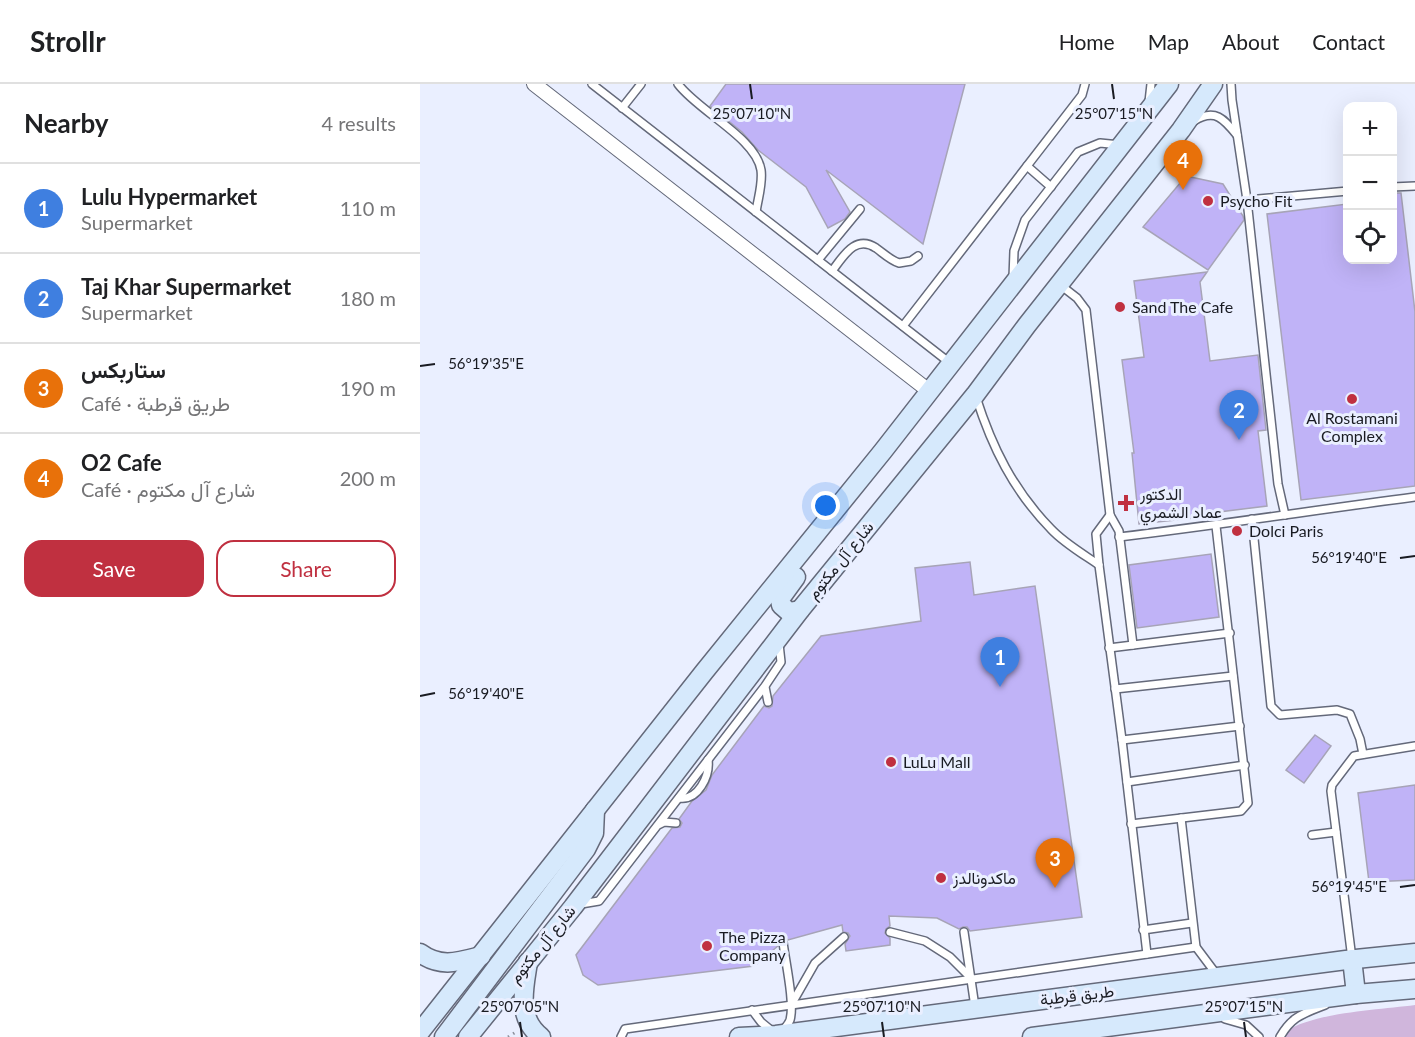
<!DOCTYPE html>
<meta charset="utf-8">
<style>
:root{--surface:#fff;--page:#f2f2f2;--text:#202124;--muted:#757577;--line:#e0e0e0;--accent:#c03040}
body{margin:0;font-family:Lato,Vazirmatn,sans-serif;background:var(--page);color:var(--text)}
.controls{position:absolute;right:18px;top:18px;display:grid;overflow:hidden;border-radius:12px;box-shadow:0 6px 24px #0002}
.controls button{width:54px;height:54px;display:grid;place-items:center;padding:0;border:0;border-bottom:2px solid var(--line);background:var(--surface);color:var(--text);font:30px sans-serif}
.you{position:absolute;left:406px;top:422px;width:21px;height:21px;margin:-15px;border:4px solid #fff;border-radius:50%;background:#1a73e8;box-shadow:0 0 0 9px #1a73e833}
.badge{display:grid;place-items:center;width:39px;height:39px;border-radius:50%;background:var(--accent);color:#fff;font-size:20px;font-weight:700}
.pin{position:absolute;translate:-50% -50px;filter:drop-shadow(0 2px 3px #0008)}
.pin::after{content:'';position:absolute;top:32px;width:21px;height:18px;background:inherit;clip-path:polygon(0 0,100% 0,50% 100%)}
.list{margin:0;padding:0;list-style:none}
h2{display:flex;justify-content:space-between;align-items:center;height:78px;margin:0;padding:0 24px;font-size:26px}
h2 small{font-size:20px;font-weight:400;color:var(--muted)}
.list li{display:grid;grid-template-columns:39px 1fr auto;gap:18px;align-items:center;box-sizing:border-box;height:90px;padding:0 24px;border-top:2px solid var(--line)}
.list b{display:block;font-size:22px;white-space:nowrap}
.list p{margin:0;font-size:20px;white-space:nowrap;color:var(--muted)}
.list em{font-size:20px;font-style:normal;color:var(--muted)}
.actions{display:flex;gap:12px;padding:18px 24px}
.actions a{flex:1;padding:14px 0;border:2px solid var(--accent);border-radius:18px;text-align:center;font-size:21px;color:var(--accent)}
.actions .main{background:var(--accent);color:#fff}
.icon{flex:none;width:33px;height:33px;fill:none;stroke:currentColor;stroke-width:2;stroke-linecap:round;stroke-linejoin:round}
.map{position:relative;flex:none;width:995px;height:953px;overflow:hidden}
header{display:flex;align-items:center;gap:36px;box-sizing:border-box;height:84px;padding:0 30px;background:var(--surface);border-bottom:2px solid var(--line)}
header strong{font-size:28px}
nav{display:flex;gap:33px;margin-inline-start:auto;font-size:21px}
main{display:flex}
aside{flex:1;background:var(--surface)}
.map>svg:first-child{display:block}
</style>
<header>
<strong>Strollr</strong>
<nav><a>Home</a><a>Map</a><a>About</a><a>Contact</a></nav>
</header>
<main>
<aside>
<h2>Nearby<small>4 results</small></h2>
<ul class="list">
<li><span class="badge" style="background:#3f7fe0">1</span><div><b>Lulu Hypermarket</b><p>Supermarket</p></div><em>110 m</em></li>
<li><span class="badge" style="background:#3f7fe0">2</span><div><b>Taj Khar Supermarket</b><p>Supermarket</p></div><em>180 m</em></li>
<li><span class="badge" style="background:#e8710a">3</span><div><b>ستاربكس</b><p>Café · طريق قرطبة</p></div><em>190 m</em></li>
<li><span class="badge" style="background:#e8710a">4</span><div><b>O2 Cafe</b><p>Café · شارع آل مكتوم</p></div><em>200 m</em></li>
</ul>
<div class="actions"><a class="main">Save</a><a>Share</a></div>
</aside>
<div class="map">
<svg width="995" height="953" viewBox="0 0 995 953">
<rect width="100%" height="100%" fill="#eaefff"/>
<path fill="#d0b6dc" d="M995,921V953H866V947C897,928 958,926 995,921Z"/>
<g fill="#c0b3f7" stroke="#a7a4b7" stroke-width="1.5">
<polygon points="306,0 545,0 503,160 406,86 430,128 425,135 408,144 386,103 338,66 322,48 290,22"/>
<polygon points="766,92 803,100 823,132 824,136 788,186 723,143"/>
<polygon points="972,109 981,109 995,228 995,402 881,416 847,130 927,120 927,176 972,176"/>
<polygon points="787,188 780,198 790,277 838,271 846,346 838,347 847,422 783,430 783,433 719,440 712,369 714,369 702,276 724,273 714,197"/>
<polygon points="791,470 799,533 717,544 709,481"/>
<polygon points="550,478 554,511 615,502 662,833 550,847 547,843 543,843 539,845 517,834 469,832 470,842 466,845 465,849 470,854 470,861 426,867 425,860 430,852 428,849 423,848 422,841 368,856 365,853 360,853 358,856 358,862 334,882 178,901 163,891 156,871 252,744 260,743 262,739 259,735 272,717 286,706 292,691 344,622 349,624 352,622 353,612 401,552 501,537 495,484"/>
<polygon points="895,651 911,662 884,699 866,686"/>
<polygon points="995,701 995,796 949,798 938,709"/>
</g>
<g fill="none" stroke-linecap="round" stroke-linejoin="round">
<defs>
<g id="lane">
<polyline points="172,0 530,279"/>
<path d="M258,0C278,27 336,54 341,86C343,99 338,114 336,128"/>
<polyline points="811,0 812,16 827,116 858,400 865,431"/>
<polyline points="729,18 731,0"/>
<polyline points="202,24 221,0"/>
<path d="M774,37C795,24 804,35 817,51"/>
<polyline points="607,82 631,103"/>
<polyline points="972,103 995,102"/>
<polyline points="827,116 928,107"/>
<polyline points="398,176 440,125"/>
<path d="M412,187C423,173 435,150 456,164C463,169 470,176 479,179L491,177L498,172"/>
<polyline points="593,194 594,167 605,136 658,68 680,59 700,61"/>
<polyline points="639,200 657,214 666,226 690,431 699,447 713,561"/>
<polyline points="483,242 662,11 665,0"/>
<path d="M556,313C572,363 593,406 631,445C644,459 663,470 679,481"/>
<polyline points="690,431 676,450 679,481 702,656 727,870"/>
<polyline points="832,435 851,622 860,631 917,626 930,630 940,655 943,670"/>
<path d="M699,453C798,441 896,426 995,413"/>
<polyline points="689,564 810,549"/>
<polyline points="345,603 348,618"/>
<polyline points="695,605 813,592"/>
<polyline points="702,656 820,642"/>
<polyline points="707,698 825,681"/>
<path d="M259,714C278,717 290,692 288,676"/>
<polyline points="761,734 776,863 797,891"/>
<polyline points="240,740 244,738 256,739"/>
<polyline points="711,740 821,727 828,719 796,442"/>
<polyline points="892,751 916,748"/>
<polyline points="161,820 179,817 345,602 361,578 359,560"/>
<polyline points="723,846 772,839"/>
<polyline points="470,848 505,857 530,873 552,895"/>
<polyline points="544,848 555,923"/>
<polyline points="932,875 911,707 912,701 934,672 995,662"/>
<polyline points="371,921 395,879 424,853"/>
<polyline points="332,926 341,938 352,947"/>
<polyline points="805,935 826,941 839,953"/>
<path d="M361,947C365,944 368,941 370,936C375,919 365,876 363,858"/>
<polyline points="201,953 205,945 776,863"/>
<path d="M860,953C872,932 883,930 905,921"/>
</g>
<polyline id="street" points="114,0 509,307"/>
<g id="secondary">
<polyline points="376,493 360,515 361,521 369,528 380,526"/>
<path d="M0,869C20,884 38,878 61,872"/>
<polyline points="932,875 936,910"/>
<path d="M108,878C104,905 96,933 121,953"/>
<polyline points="0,948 284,588 463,367 749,0"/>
<polyline points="24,953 166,765 174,749 175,726"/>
<polyline points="48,953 153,823 380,526 555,311 607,241 761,46 793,0"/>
<polyline points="319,953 356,951 926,876 995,869"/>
<polyline points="612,953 936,910 995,905"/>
</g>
</defs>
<use href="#lane" stroke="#64697a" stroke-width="10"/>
<use href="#street" stroke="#64697a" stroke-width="16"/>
<use href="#secondary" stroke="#64697a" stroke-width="21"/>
<polyline stroke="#8d919d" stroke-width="3" stroke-dasharray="1.5 4.5" stroke-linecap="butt" points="88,953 96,948"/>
<use href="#lane" stroke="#fff" stroke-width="7"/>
<use href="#street" stroke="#fff" stroke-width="14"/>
<use href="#secondary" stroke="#d6e9fc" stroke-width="18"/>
</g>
<path fill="none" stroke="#191b22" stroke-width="2" d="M330,0L332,15M692,0L694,15M0,282L15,280M980,474L995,472M0,612L15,609M980,803L995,801M100,938L102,953M462,938L464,953M824,938L826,953"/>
<g fill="#c03040" stroke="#eaefff" stroke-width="2">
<circle cx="788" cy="117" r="6"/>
<circle cx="700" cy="223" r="6"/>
<circle cx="932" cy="315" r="6"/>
<path d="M703 410h6v6h6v6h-6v6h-6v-6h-6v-6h6z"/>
<circle cx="817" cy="447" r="6"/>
<circle cx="471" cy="678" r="6"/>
<circle cx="521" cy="794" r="6"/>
<circle cx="287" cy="862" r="6"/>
</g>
<g text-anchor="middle" stroke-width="6" stroke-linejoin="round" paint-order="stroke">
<g font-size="16" fill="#191b22" stroke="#eaefff" text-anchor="start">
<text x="800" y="123">Psycho Fit</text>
<text x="712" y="229">Sand The Cafe</text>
<text x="932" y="340" text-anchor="middle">Al Rostamani<tspan x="932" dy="18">Complex</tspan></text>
<text x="720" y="416">الدكتور<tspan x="720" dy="18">عماد الشمري</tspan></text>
<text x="829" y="453">Dolci Paris</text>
<text x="483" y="684">LuLu Mall</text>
<text x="533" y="800">ماكدونالدز</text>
<text x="299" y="859">The Pizza<tspan x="299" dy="18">Company</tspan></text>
</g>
<g font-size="16" fill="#191b22" stroke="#eaefff">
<text transform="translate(420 476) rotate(-51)" y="6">شارع آل مكتوم</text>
<text transform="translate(122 860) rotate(-51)" y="6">شارع آل مكتوم</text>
<text transform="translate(657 911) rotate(-7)" y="6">طريق قرطبة</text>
</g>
</g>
<g font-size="15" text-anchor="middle" fill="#191b22" stroke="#eaefff" stroke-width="6" stroke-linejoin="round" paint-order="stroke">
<text x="332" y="35">25°07'10"N</text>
<text x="694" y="35">25°07'15"N</text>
<text x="66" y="285">56°19'35"E</text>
<text x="929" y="479">56°19'40"E</text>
<text x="66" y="615">56°19'40"E</text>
<text x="929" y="808">56°19'45"E</text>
<text x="100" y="928">25°07'05"N</text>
<text x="462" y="928">25°07'10"N</text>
<text x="824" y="928">25°07'15"N</text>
</g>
</svg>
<div class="controls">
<button>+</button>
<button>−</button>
<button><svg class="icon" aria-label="locate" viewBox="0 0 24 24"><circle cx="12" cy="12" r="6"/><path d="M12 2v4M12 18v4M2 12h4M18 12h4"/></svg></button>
</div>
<div class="you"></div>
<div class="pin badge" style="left:580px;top:603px;background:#3f7fe0">1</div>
<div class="pin badge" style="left:819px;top:356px;background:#3f7fe0">2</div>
<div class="pin badge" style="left:635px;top:804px;background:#e8710a">3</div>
<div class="pin badge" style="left:763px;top:106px;background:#e8710a">4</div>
</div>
</main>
